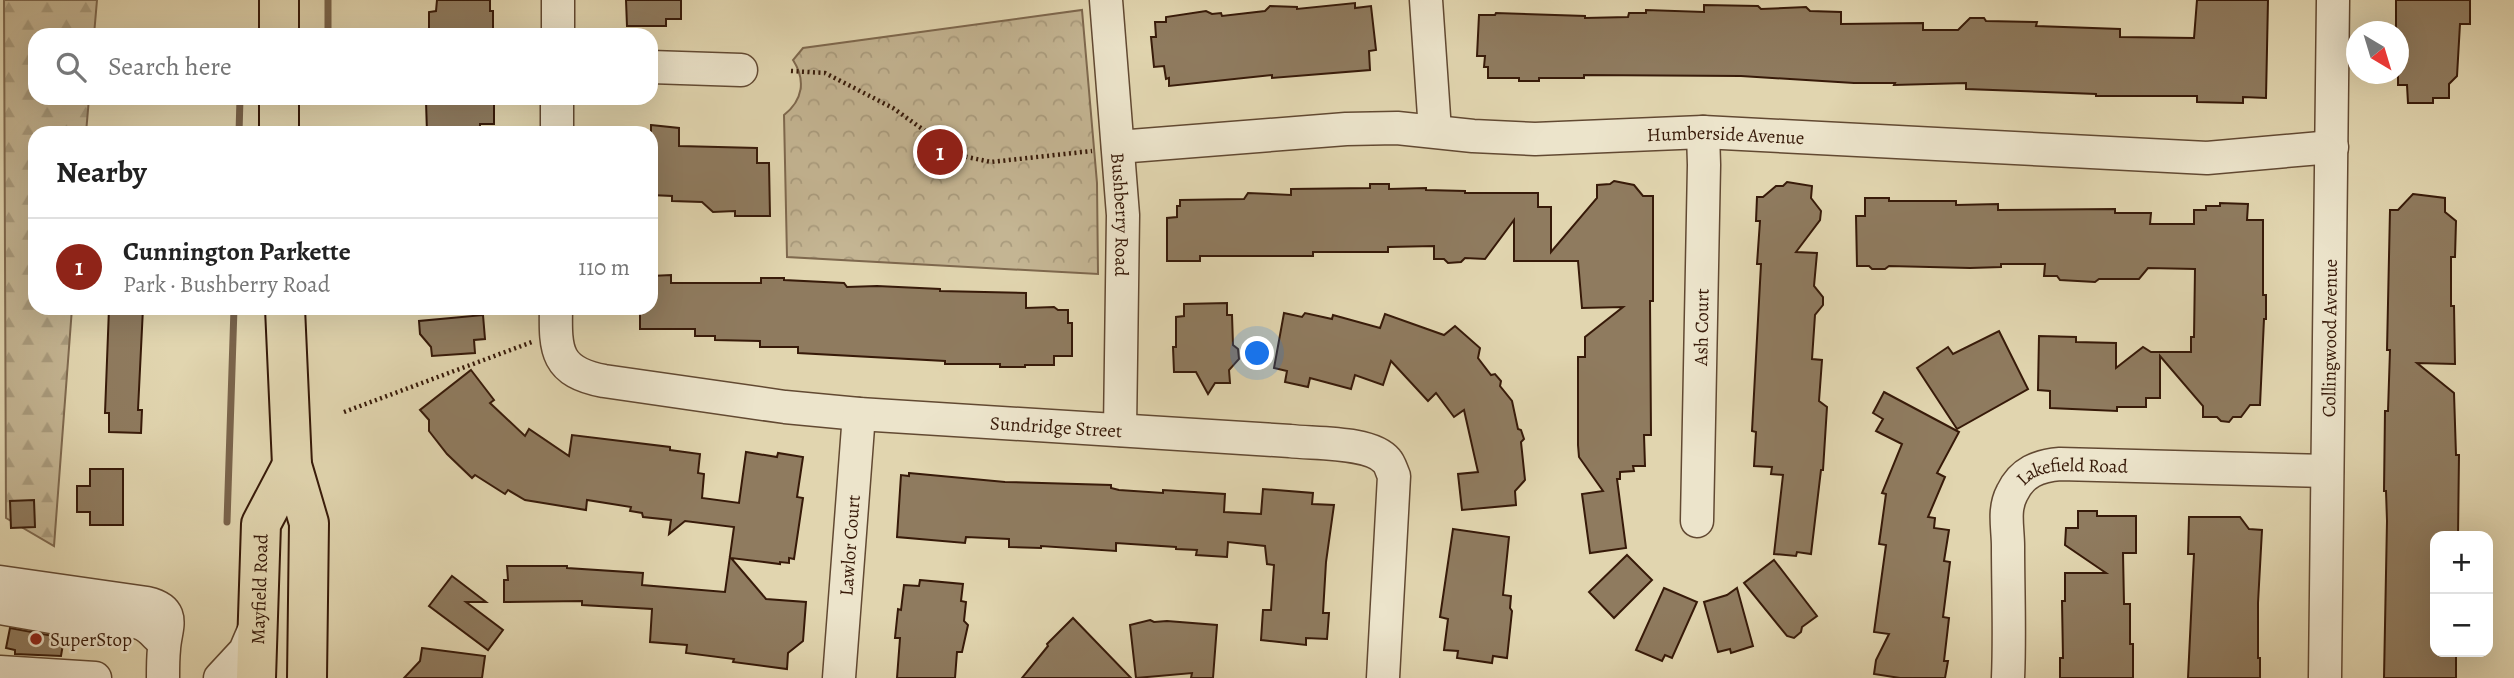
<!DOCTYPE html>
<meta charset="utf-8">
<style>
:root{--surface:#fff;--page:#f6f6f6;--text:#222;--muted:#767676;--line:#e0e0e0;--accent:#8f2418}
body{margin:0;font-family:Alegreya,serif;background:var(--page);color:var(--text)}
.controls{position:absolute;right:21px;bottom:21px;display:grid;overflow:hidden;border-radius:14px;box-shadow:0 7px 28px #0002}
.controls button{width:63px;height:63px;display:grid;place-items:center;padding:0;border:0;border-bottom:2px solid var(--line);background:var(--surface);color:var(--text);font:35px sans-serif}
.compass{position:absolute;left:2346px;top:21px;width:63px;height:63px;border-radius:50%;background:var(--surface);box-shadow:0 7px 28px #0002;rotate:142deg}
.you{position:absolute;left:1258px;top:354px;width:24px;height:24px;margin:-18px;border:5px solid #fff;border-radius:50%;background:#1a73e8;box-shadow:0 0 0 10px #1a73e833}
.badge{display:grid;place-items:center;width:46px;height:46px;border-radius:50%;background:var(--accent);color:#fff;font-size:23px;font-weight:700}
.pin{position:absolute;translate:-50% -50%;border:4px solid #fff;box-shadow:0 2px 7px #0006}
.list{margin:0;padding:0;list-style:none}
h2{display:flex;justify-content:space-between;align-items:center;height:91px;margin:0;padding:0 28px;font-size:30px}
h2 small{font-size:23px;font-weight:400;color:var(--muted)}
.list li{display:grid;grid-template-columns:46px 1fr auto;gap:21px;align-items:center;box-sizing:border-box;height:98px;padding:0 28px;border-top:2px solid var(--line)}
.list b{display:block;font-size:26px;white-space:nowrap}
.list p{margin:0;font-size:23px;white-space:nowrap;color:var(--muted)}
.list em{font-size:23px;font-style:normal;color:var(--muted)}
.icon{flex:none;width:38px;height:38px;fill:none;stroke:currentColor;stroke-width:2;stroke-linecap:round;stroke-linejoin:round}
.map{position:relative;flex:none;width:2514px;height:678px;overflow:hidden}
.search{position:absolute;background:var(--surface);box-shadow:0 7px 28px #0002;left:28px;top:28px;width:630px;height:77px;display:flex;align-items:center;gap:18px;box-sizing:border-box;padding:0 24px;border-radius:21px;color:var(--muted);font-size:26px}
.panel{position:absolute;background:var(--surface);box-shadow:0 7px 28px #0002;left:28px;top:126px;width:630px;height:189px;border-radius:21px}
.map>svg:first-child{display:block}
</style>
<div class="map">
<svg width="2514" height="678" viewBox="0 0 2514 678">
<defs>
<pattern id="forest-firs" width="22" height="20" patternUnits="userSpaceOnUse" patternTransform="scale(1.75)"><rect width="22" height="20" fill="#c4b593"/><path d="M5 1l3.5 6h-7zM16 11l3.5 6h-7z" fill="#a99b7d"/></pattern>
<pattern id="park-crowns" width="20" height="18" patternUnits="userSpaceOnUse" patternTransform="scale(1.75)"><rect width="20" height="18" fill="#c4b593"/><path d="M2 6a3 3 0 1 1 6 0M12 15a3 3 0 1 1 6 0" fill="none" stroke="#a99b7d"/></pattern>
</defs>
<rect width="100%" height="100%" fill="#e1d5af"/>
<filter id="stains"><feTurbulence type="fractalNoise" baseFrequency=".00286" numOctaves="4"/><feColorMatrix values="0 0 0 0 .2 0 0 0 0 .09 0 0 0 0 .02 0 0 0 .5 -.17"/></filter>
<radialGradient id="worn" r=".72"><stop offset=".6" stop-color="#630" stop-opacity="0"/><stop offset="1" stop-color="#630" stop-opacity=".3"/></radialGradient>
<polygon fill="url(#forest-firs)" stroke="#7e684e" stroke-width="2" points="4,0 97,0 94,35 35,35 35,98 89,98 86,133 35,133 35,308 72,308 54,546 6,518"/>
<path fill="url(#park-crowns)" stroke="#7e684e" stroke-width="2" d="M1082,10L1097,183L1098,274L787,257L784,115C803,100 806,80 793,60L803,48Z"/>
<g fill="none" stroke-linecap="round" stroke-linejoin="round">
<g stroke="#7a644b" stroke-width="7">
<polyline points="328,0 328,35"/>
<polyline points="239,133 240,98"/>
<polyline points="227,522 234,308"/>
</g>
</g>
<g fill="#8f7b5f" stroke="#371a09" stroke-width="2">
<polygon points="437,0 490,0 490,11 493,11 493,35 429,35 429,12 436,11"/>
<polygon points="626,0 681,0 681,19 666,19 666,26 627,26"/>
<polygon points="2197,0 2268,0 2266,98 2243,97 2243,103 2197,102 2197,96 2096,96 2096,94 1966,89 1966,83 1894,85 1895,83 1854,83 1741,76 1584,75 1584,78 1539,78 1539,81 1519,81 1519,78 1488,78 1488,67 1484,67 1485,56 1477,56 1479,15 1495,15 1496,13 1585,16 1585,18 1628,17 1629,13 1646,13 1646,10 1704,12 1704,5 1758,6 1761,9 1806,7 1810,11 1841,12 1841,24 1923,23 1923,30 1958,30 1970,18 1984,18 1986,21 2037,22 2036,26 2120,29 2120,37 2194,38"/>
<polygon points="2396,0 2470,0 2470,24 2460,24 2457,76 2449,84 2449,98 2433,98 2433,103 2408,103 2407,85 2398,85 2398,32 2396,32"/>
<polygon points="1355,3 1355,8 1371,6 1376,50 1369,51 1370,70 1272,78 1272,75 1169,86 1169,78 1166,79 1164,66 1154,67 1151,37 1156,37 1155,22 1166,22 1166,17 1206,11 1212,14 1221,13 1222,16 1265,11 1270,6 1297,7 1297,9"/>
<polygon points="494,100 494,124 480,124 480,133 427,133 426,101"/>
<polygon points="651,125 679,128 679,146 757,148 757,163 769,163 770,216 735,216 735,211 713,212 702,202 672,201 672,196 651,195"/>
<polygon points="1614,181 1634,185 1643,196 1653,196 1653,301 1650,301 1651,435 1644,435 1645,466 1633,466 1634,471 1620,472 1620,479 1617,479 1626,548 1590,553 1582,494 1603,491 1579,457 1578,445 1578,357 1585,357 1585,337 1623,307 1582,308 1578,261 1514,261 1514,220 1485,259 1465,258 1461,262 1448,263 1444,259 1434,259 1434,246 1388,247 1388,252 1313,252 1313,256 1200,256 1200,261 1167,261 1167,218 1177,217 1177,206 1180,206 1180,200 1244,199 1248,193 1291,195 1291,189 1370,188 1370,184 1389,184 1389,189 1426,188 1426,190 1465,191 1465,193 1538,193 1538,207 1551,207 1551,252 1597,198 1597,185 1610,184"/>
<polygon points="1787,182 1812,186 1811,198 1821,211 1820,220 1796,252 1817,253 1814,286 1823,297 1823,305 1815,315 1812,359 1822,360 1819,401 1827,407 1823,470 1821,470 1811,554 1797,552 1796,556 1774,554 1783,475 1771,474 1772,467 1754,466 1756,432 1752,431 1761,264 1757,264 1760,221 1756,221 1757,197 1763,197 1776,186 1783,186"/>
<polygon points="2413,194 2445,198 2445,212 2456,221 2455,257 2451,257 2451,306 2454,306 2455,364 2417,363 2454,393 2456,455 2459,455 2458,536 2435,536 2435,652 2456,652 2456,678 2384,678 2387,521 2386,491 2384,491 2385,411 2388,411 2390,350 2387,350 2390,210 2398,210"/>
<polygon points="1865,198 1889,198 1889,201 1956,201 1956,205 1998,204 1998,210 2115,209 2115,213 2151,213 2150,224 2194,224 2194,210 2206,210 2206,206 2220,206 2220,203 2248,204 2247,220 2263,220 2263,295 2266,295 2266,319 2264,319 2260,405 2250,405 2241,417 2233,417 2229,422 2221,421 2217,417 2203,417 2203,406 2160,356 2160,398 2146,398 2146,407 2117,407 2117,411 2050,408 2050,391 2038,390 2039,336 2076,337 2076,342 2116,343 2116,368 2143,347 2151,352 2191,352 2191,337 2194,337 2195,269 2148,268 2139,279 2099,279 2095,282 2060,280 2057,276 2044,276 2045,264 2001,264 2001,267 1970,268 1889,266 1885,269 1872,269 1869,266 1857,266 1856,216 1865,216"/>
<polygon points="671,275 671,283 761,283 761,278 784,278 784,280 844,283 847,287 877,286 940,289 940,291 1026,293 1026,308 1054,307 1058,310 1068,310 1068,323 1072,323 1072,356 1054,356 1054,365 1025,365 1025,367 1000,367 1000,364 945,364 945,361 798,353 798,347 760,347 760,341 715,340 715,336 695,336 695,329 640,329 640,308 651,308 651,276"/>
<polygon points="1227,303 1227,315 1232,315 1233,345 1238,349 1239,359 1229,370 1230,383 1215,383 1208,394 1196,372 1174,372 1173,347 1176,347 1176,317 1184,316 1184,304"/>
<polygon points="109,308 143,308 138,410 142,410 141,433 109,432 109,413 105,413"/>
<polygon points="1284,313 1302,317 1305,313 1332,319 1333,315 1380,328 1385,314 1444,335 1455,326 1480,348 1478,358 1491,375 1495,374 1501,381 1500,386 1512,401 1518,429 1521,430 1524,439 1521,442 1525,480 1515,491 1516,505 1462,510 1458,474 1478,472 1464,410 1454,417 1436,393 1428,401 1391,361 1383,385 1355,375 1351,389 1310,378 1308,387 1285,382 1287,371 1274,368"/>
<polygon points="483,315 485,339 474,340 475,353 432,356 431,347 420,334 419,321"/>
<polygon points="1999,331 2028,389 1957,429 1917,368 1948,347 1953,354"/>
<polygon points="471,370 494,400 490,403 525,436 529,429 569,456 572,435 670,447 670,450 700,454 698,473 704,474 702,498 739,503 746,452 777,457 778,453 803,457 797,497 803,498 794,559 789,558 789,563 780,562 780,564 731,558 766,599 806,602 803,641 788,653 787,669 733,662 734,659 686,653 687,645 650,642 652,609 582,605 582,601 504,602 504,580 508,580 507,566 567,566 567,568 643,573 642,585 725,592 734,527 685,521 669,534 671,520 643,517 642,513 630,511 631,507 587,500 586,510 525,500 508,490 505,494 475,475 472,478 447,454 429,431 429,420 420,410"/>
<polygon points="1884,392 1959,432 1937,473 1945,477 1928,517 1935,518 1934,528 1949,530 1944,561 1950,562 1943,617 1949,618 1944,661 1948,661 1945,678 1900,678 1874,674 1876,660 1889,634 1874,632 1886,545 1879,544 1886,494 1882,493 1902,444 1876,431 1883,419 1873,413"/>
<polygon points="90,469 123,469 123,525 90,525 90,512 77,512 77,486 90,486"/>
<polygon points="909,473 1005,482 1111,485 1111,488 1119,490 1163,493 1163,490 1225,494 1224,512 1261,514 1263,489 1313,493 1312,504 1334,505 1326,562 1323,613 1329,613 1327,639 1306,638 1306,645 1261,640 1263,610 1271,610 1274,565 1267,564 1265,546 1228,542 1227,557 1196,555 1197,550 1176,549 1176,547 1116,543 1116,551 1041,546 1041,548 1009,547 1009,539 966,537 965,543 897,537 901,475 909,476"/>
<polygon points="34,500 35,527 11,528 10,501"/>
<polygon points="2078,511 2097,511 2097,516 2136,516 2136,553 2123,553 2124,604 2130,604 2130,644 2133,644 2133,678 2060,678 2060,658 2063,658 2062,601 2065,601 2065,573 2106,573 2065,545 2066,528 2078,528"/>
<polygon points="2189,517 2240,517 2249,529 2262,530 2258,603 2258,658 2260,658 2260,678 2188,678 2194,554 2188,554"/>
<polygon points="1453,529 1509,537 1503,595 1511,596 1510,608 1512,611 1507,658 1493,656 1492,663 1457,658 1458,651 1444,650 1448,619 1440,617"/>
<polygon points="1627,555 1652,580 1614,618 1589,592"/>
<polygon points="1774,560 1817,616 1802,627 1801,632 1794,638 1787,636 1744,583"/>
<polygon points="452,576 486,602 466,602 503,630 488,650 429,606"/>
<polygon points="920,580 963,584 961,601 966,602 964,621 968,625 962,652 957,652 955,678 897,678 900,638 895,638 898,609 901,610 904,585 919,586"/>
<polygon points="1664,588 1697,602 1672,658 1665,655 1662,661 1636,650"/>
<polygon points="1737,588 1753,646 1731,653 1730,649 1718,652 1704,602 1727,595"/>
<polygon points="1073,618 1131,678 1022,678 1048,646 1047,644"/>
<polygon points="1150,620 1154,622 1167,621 1217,625 1213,678 1191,678 1192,673 1136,678 1130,625"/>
<polygon points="10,628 64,638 61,656 15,654 15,650 6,648"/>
<polygon points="422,648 485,656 482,678 404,678 420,661"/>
</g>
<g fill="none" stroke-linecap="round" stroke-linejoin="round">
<defs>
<g id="minor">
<path id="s1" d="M1106,0L1123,215L1120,430"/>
<polyline points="1426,0 1435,131"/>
<polyline points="558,35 558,0"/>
<polyline points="651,67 741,70"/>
<polyline points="557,133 557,98"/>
<path id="s2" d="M1118,147L1346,129L1397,128L1473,136L1535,139L1703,132L2207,158L2332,147"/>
<path id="s3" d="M556,308C555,351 556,372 604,381L785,407L859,414L1290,441C1314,444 1371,441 1387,461C1390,464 1392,472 1394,476L1383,678"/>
<path id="s4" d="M1697,521L1704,165L1703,132"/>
<path d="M0,582L147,603C178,610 165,628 164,649C163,658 163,668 163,678"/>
<path d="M0,608L97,625C124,627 135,611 157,636"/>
<polyline points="0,672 95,678"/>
<polyline points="220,678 245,651 257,623"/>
<path id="s5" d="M839,678L859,414"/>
<path id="s6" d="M2008,678C2010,634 2008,590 2008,546C2008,528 2003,510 2012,493C2022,472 2038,466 2060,464L2327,471"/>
<path id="s7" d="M2325,678L2333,0"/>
</g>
<g id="major">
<polyline points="279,0 279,35"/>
<polyline points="279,98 279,133"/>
<polyline points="285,308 292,465 309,523 307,678"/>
<path id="s8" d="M256,678L261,524L292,465"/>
</g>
</defs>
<use href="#minor" stroke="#624932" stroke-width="35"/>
<use href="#major" stroke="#371a09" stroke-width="42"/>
<g stroke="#371a09" stroke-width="4.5" stroke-dasharray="2 3.5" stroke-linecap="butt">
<polyline points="791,71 825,73 893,108 953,151 967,157 991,162 1092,151"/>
<polyline points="344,412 532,342"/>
</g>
<use href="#minor" stroke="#ece4cb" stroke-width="32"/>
<use href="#major" stroke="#e1d5af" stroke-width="38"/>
</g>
<circle fill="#8f2418" stroke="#ece4cb" stroke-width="2.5" cx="36" cy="639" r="7"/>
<g text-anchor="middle" stroke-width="5" stroke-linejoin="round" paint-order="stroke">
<g font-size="19" fill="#371a09" stroke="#ece4cb">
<text dy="7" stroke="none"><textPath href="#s2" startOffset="609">Humberside Avenue</textPath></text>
<text dy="7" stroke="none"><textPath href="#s1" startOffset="215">Bushberry Road</textPath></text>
<text dy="7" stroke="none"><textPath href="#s4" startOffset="194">Ash Court</textPath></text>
<text dy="7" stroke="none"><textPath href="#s7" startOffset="340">Collingwood Avenue</textPath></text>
<text dy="7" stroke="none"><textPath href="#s3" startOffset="555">Sundridge Street</textPath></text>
<text dy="7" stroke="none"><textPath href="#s6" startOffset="256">Lakefield Road</textPath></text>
<text dy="7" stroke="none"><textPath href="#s5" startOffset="133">Lawlor Court</textPath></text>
<text dy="7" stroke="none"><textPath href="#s8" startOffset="89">Mayfield Road</textPath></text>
</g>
<g font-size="19" fill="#371a09" stroke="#ece4cb" text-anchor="start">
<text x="50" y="646">SuperStop</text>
</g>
</g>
<rect width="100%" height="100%" filter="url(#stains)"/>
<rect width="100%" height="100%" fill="url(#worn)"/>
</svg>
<div class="controls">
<button>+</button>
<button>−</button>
</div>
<svg class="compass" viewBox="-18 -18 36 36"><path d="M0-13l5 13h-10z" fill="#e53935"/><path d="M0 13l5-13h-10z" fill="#767676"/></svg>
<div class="you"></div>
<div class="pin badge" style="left:940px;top:152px">1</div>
<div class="search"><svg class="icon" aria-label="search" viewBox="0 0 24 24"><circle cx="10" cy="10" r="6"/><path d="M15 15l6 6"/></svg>Search here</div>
<section class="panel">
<h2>Nearby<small></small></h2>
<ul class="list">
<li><span class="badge">1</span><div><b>Cunnington Parkette</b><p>Park · Bushberry Road</p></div><em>110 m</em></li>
</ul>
</section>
</div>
